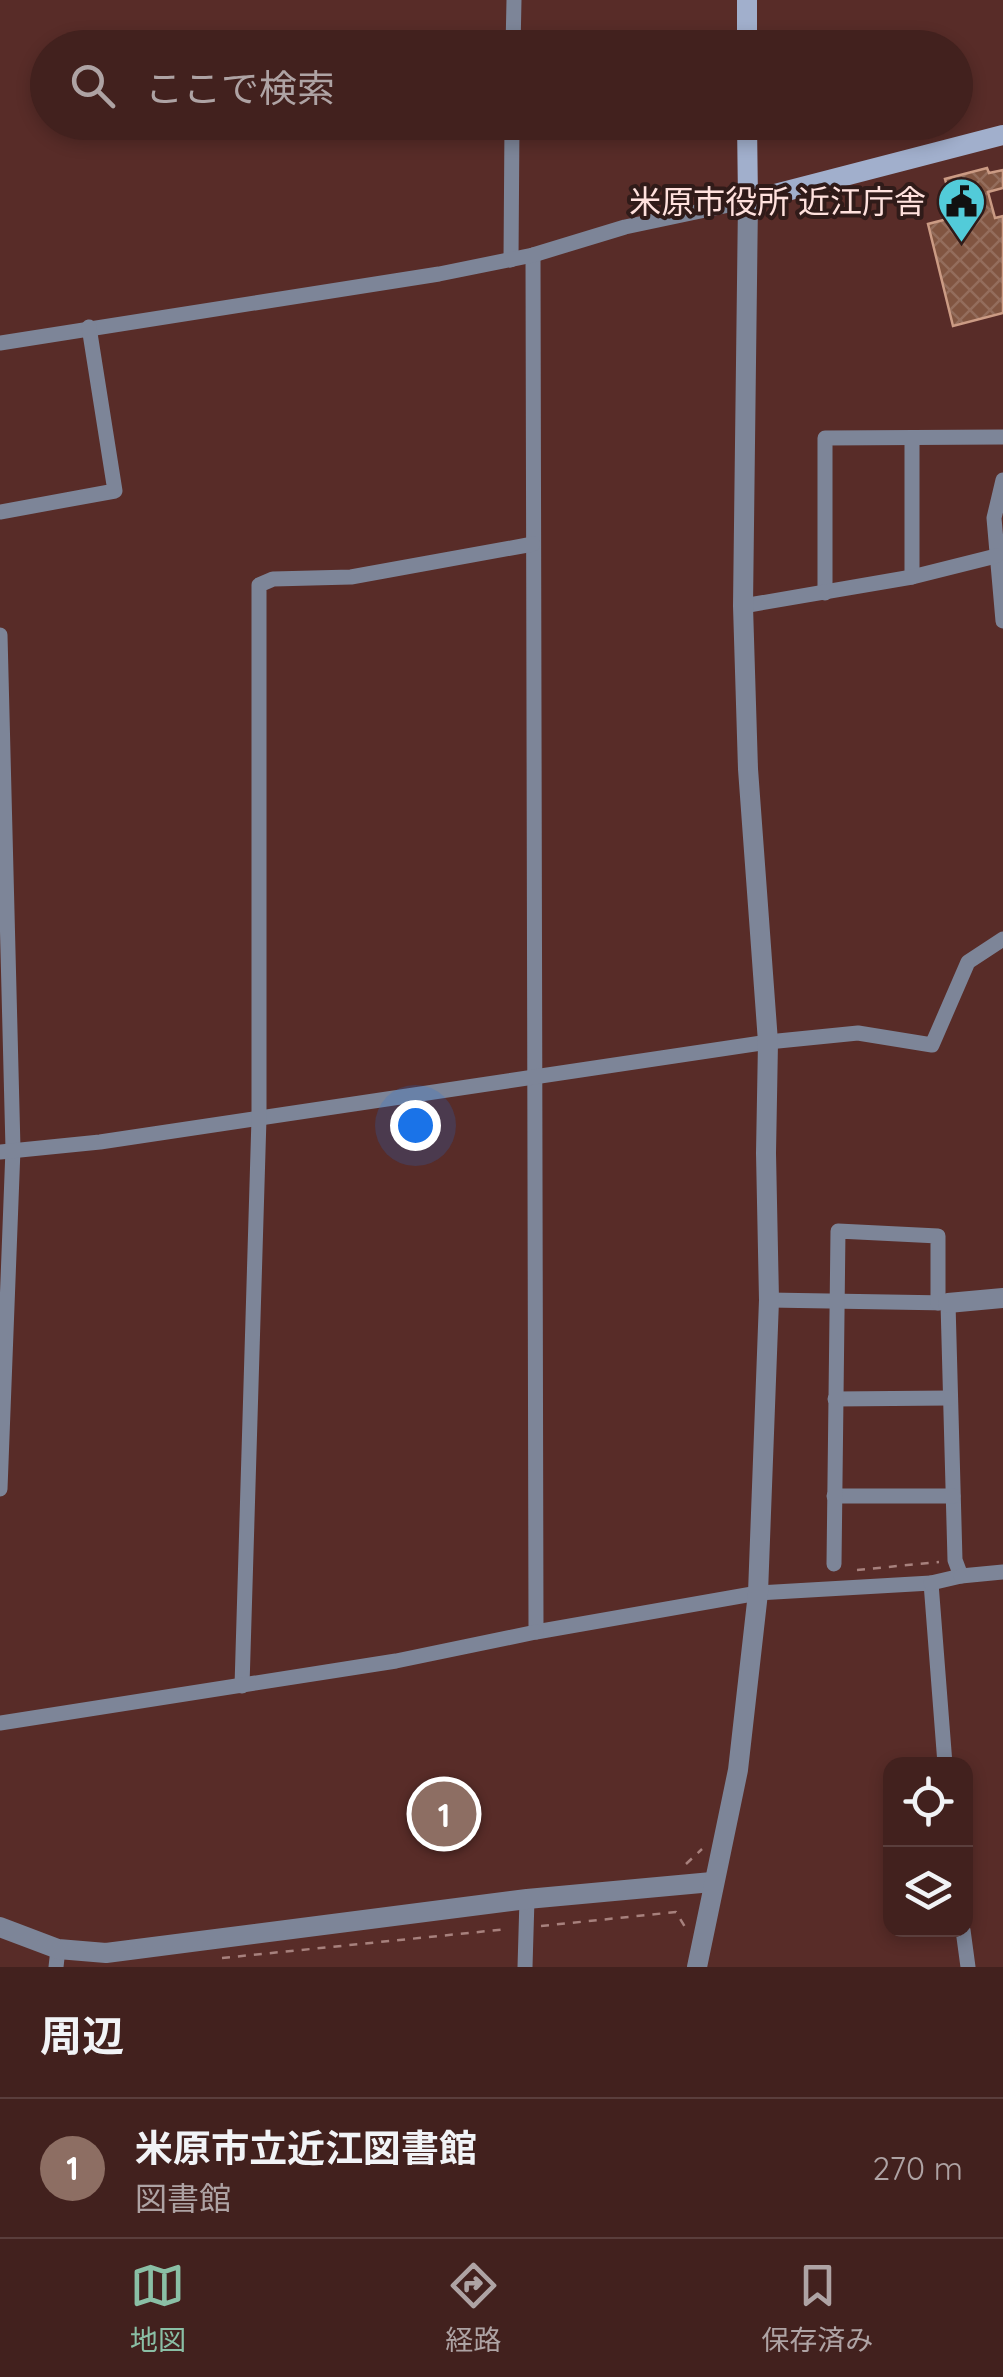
<!DOCTYPE html>
<html lang="ja">
<meta charset="utf-8">
<style>
:root{--surface:#42211e;--page:#492927;--text:#f1f3f6;--muted:#aea3a4;--line:#5a3e3c;--accent:#8abfa5}
body{margin:0;font-family:Quicksand,"Noto Sans JP",sans-serif;background:var(--page);color:var(--text)}
.controls{position:absolute;right:30px;bottom:30px;display:grid;overflow:hidden;border-radius:20px;box-shadow:0 5px 15px #0003}
.controls button{width:90px;height:90px;display:grid;place-items:center;padding:0;border:0;border-bottom:2px solid var(--line);background:var(--surface);color:var(--text);font:50px sans-serif}
.you{position:absolute;left:415px;top:1125px;width:35px;height:35px;margin:-25px;border:8px solid #fff;border-radius:50%;background:#1a73e8;box-shadow:0 0 0 15px #1a73e833}
.badge{display:grid;place-items:center;width:65px;height:65px;border-radius:50%;background:var(--accent);color:#fff;font-size:32px;font-weight:700}
.pin{position:absolute;translate:-50% -50%;border:5px solid #fff;box-shadow:0 2px 10px #0006}
.list{margin:0;padding:0;list-style:none}
h2{display:flex;justify-content:space-between;align-items:center;height:130px;margin:0;padding:0 40px;font-size:42px}
h2 small{font-size:32px;font-weight:400;color:var(--muted)}
.list li{display:grid;grid-template-columns:65px 1fr auto;gap:30px;align-items:center;box-sizing:border-box;height:140px;padding:0 40px;border-top:2px solid var(--line)}
.list b{display:block;font-size:38px;white-space:nowrap}
.list p{margin:0;font-size:32px;white-space:nowrap;color:var(--muted)}
.list em{font-size:32px;font-style:normal;color:var(--muted)}
.icon{flex:none;width:55px;height:55px;fill:none;stroke:currentColor;stroke-width:2;stroke-linecap:round;stroke-linejoin:round}
.map{position:relative;flex:none;width:1003px;height:1967px;overflow:hidden}
.search{position:absolute;background:var(--surface);box-shadow:0 5px 15px #0003;left:30px;right:30px;top:30px;height:110px;display:flex;align-items:center;gap:25px;box-sizing:border-box;padding:0 35px;border-radius:55px;color:var(--muted);font-size:38px}
.sheet{height:270px;background:var(--surface)}
nav{display:flex;justify-content:space-around;align-items:center;box-sizing:border-box;height:140px;border-top:2px solid var(--line);background:var(--surface);font-size:28px;color:var(--muted)}
nav a{display:grid;justify-items:center;gap:5px}
nav .on{color:var(--accent)}
.map>svg:first-child{display:block}
</style>
<div class="map">
<svg width="1003" height="1967" viewBox="0 0 1003 1967">
<defs>
<pattern id="building-cross-hatch" width="8" height="8" patternUnits="userSpaceOnUse" patternTransform="scale(2.5)"><rect width="8" height="8" fill="#815541"/><path d="M0 0l8 8M0 8l8-8" fill="none" stroke="#946d5c"/></pattern>
</defs>
<rect width="100%" height="100%" fill="#582c28"/>
<polygon fill="url(#building-cross-hatch)" stroke="#cb9b84" stroke-width="2.5" points="987,168 989,173 1003,170 1003,188 988,192 995,218 1003,216 1003,313 953,326 928,224 955,217 945,179"/>
<g fill="none" stroke-linecap="round" stroke-linejoin="round">
<g stroke="#a7817d" stroke-width="2.5" stroke-dasharray="8 8" stroke-linecap="butt">
<polyline points="857,1570 939,1562"/>
<polyline points="686,1864 702,1849"/>
<polyline points="541,1926 676,1912 685,1927"/>
<polyline points="222,1958 508,1929"/>
</g>
<g stroke="#7d8598" stroke-width="15">
<polyline points="513,48 514,0"/>
<polyline points="533,255 536,1632 758,1593 931,1583 945,1764"/>
<polyline points="511,260 512,122"/>
<polyline points="0,343 439,274 533,255 625,227 748,201"/>
<polyline points="912,438 912,577"/>
<polyline points="1003,480 994,518 1003,621"/>
<polyline points="0,512 115,491 89,327"/>
<polyline points="825,593 825,438 1003,437"/>
<polyline points="743,606 912,577 996,556"/>
<polyline points="0,635 13,1149 0,1489"/>
<polyline points="0,1152 100,1142 768,1042 858,1033 932,1045 968,962 1003,939"/>
<polyline points="769,1300 948,1303 955,1560 961,1576 931,1583"/>
<polyline points="835,1399 950,1398"/>
<polyline points="834,1496 953,1496"/>
<polyline points="834,1564 838,1231 938,1236 938,1303"/>
<polyline points="961,1576 1003,1572"/>
<polyline points="242,1686 259,1118 259,585 273,579 351,577 533,544"/>
<polyline points="0,1723 396,1661 536,1632"/>
<polyline points="963,1930 968,1967"/>
<polyline points="56,1967 58,1949"/>
<polyline points="525,1967 527,1899"/>
</g>
<g stroke="#7d8598" stroke-width="20">
<polyline points="948,1303 1003,1298"/>
<polyline points="0,1927 58,1949 106,1953 527,1899 712,1882"/>
<polyline points="697,1967 738,1770 758,1593 769,1300 766,1153 768,1042 748,769 743,606 748,201"/>
</g>
<g stroke="#a1afcc" stroke-width="20">
<polyline points="747,0 747,48"/>
<polyline points="747,122 748,201 1003,135"/>
</g>
</g>
<defs>
<symbol id="civic-pin" viewBox="-11 -11 22 30"><path d="M0 17L-7.5 6A9.5 9.5 0 1 1 7.5 6Z" fill="#52cbd9" stroke="#301b19"/><path d="M-.6-6.5H3V-4.5H.6V-3L4-1V1h2V6H-6V1h2V-1L-.6-3ZM-1.2 2.5V6h2.4V2.5Z" fill="#111"/></symbol>
</defs>
<g fill-rule="evenodd">
<use href="#civic-pin" x="934" y="174" width="55" height="75"/>
</g>
<g text-anchor="middle" stroke-width="8" stroke-linejoin="round" paint-order="stroke">
<g font-size="32" fill="#ffe1dd" stroke="#301b19" text-anchor="end">
<text x="926" y="213">米原市役所 近江庁舎</text>
</g>
</g>
</svg>
<div class="controls">
<button><svg class="icon" aria-label="locate" viewBox="0 0 24 24"><circle cx="12" cy="12" r="6"/><path d="M12 2v4M12 18v4M2 12h4M18 12h4"/></svg></button>
<button><svg class="icon" aria-label="layers" viewBox="0 0 24 24"><path d="M12 4l9 5-9 5-9-5zM3 14l9 5 9-5"/></svg></button>
</div>
<div class="you"></div>
<div class="pin badge" style="left:444px;top:1814px;background:#8d6e63">1</div>
<div class="search"><svg class="icon" aria-label="search" viewBox="0 0 24 24"><circle cx="10" cy="10" r="6"/><path d="M15 15l6 6"/></svg>ここで検索</div>
</div>
<section class="sheet">
<h2>周辺<small></small></h2>
<ul class="list">
<li><span class="badge" style="background:#8d6e63">1</span><div><b>米原市立近江図書館</b><p>図書館</p></div><em>270 m</em></li>
</ul>
</section>
<nav>
<a class="on"><svg class="icon" aria-label="map" viewBox="0 0 24 24"><path d="M3 6l6-2 6 2 6-2v14l-6 2-6-2-6 2zM9 4v14M15 6v14"/></svg>地図</a>
<a><svg class="icon" aria-label="directions" viewBox="0 0 24 24"><path d="M12 3l9 9-9 9-9-9zM9 14v-3h6M13 9l2 2-2 2"/></svg>経路</a>
<a><svg class="icon" aria-label="saved" viewBox="0 0 24 24"><path d="M7 4h10v16l-5-4-5 4z"/></svg>保存済み</a>
</nav>
